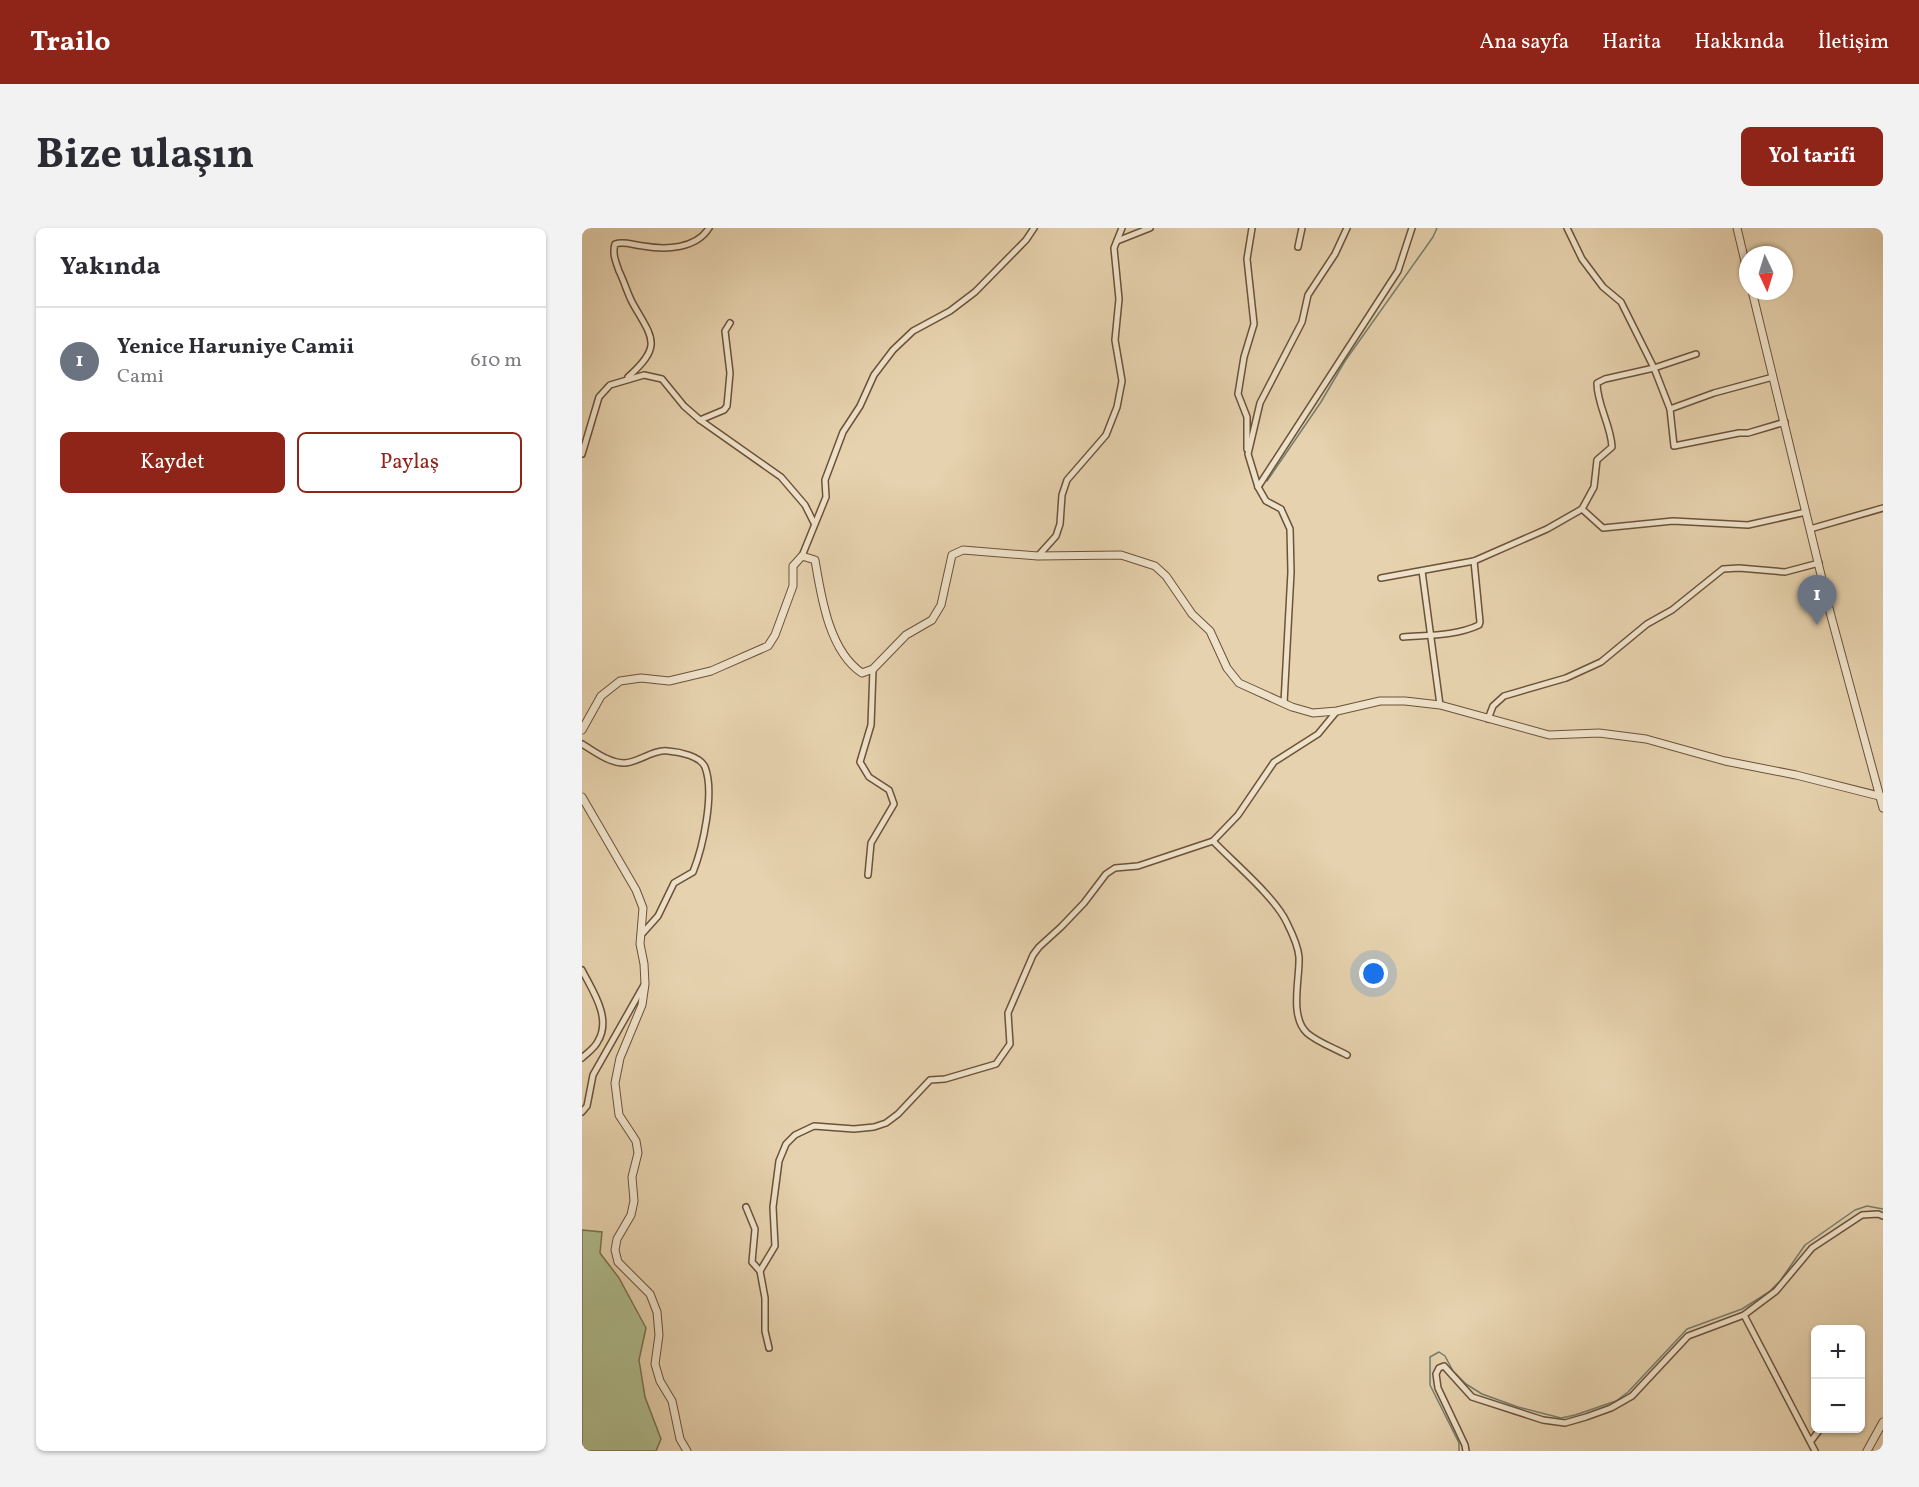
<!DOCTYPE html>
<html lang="tr">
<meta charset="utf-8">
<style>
:root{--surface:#fff;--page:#f2f2f3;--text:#2b2b33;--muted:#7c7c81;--line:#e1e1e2;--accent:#8f2418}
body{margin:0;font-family:Vollkorn,serif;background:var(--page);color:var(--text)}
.controls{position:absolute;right:18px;bottom:18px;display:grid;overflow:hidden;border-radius:9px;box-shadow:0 2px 4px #0004}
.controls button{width:54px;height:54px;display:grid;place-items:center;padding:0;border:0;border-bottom:2px solid var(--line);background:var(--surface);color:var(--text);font:30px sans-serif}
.compass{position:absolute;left:1157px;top:18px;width:54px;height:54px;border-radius:50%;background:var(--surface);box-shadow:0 2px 4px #0004;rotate:176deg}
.you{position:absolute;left:792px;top:746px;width:21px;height:21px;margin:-15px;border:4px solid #fff;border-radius:50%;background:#1a73e8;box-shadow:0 0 0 9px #1a73e833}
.badge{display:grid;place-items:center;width:39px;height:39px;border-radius:50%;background:var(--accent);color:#fff;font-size:20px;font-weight:700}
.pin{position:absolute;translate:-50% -50px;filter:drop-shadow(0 2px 3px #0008)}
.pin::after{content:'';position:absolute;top:32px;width:21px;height:18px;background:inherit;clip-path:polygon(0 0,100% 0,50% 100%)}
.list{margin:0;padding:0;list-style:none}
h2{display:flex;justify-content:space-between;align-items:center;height:78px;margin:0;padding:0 24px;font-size:26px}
h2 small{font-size:20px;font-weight:400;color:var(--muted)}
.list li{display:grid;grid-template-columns:39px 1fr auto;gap:18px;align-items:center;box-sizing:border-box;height:108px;padding:0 24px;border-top:2px solid var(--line)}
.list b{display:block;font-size:22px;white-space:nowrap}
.list p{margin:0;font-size:20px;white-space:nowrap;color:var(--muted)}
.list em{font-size:20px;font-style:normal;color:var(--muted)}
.actions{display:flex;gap:12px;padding:18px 24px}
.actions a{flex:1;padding:14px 0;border:2px solid var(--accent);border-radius:9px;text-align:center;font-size:21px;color:var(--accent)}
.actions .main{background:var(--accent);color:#fff}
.map{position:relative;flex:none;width:1301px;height:1223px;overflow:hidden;border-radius:9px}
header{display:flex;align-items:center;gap:36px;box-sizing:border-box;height:84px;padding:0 30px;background:var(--accent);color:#fff}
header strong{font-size:28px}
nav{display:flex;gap:33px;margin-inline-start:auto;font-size:21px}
.intro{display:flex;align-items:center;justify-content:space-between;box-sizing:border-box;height:144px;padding:0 36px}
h1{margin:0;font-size:42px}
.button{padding:15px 27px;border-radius:9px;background:var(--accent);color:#fff;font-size:21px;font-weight:700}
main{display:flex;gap:36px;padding:0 36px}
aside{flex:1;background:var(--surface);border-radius:9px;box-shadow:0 2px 4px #0004}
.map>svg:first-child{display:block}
</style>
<header>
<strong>Trailo</strong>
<nav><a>Ana sayfa</a><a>Harita</a><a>Hakkında</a><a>İletişim</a></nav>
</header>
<div class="intro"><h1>Bize ulaşın</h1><a class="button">Yol tarifi</a></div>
<main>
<aside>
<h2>Yakında<small></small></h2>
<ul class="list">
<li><span class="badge" style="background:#6b7280">1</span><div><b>Yenice Haruniye Camii</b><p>Cami</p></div><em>610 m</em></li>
</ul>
<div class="actions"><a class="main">Kaydet</a><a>Paylaş</a></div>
</aside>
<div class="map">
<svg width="1301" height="1223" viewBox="0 0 1301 1223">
<rect width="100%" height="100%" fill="#e6d2ae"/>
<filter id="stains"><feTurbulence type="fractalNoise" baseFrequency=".00333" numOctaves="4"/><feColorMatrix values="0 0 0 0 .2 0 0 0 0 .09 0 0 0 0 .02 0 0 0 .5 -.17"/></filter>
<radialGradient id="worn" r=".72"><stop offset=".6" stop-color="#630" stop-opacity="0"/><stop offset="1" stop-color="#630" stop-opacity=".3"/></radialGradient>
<polygon fill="#b0bd8e" stroke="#7a7250" stroke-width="1.5" points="0,1002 20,1004 18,1025 37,1050 64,1100 57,1132 63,1169 79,1211 74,1223 0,1223"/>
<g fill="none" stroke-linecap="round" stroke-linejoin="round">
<g stroke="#757d70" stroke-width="1.5">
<polyline points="685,253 739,174 763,133 851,9 855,0"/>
<polyline points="877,1223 877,1215 848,1157 848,1129 857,1124 863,1128 871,1143 884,1156 900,1166 936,1179 979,1190 993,1187 1034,1173 1046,1164 1105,1101 1160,1081 1187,1064 1198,1053 1223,1017 1273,982 1285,978 1301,981"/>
</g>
<defs>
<g id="minor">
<polyline points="985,0 1000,31 1021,59 1039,74 1072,140 1088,181 1092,218 1157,205 1166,205 1203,194"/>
<polyline points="535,13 568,0"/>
<polyline points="716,19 720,0"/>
<path d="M46,149C82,117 70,110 50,74C45,64 42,53 37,43C34,34 30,26 33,16C42,13 51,17 61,18C84,22 114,21 127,0"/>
<polyline points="1088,181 1132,165 1191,149"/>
<polyline points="118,192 142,182 145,178 148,145 143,103 148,95"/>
<polyline points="665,221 665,189 656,166 662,129 672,96 665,31 670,0"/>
<polyline points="0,226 17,169 28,157 62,147 80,151 102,178 118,192 199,249 223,277 232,295"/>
<polyline points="676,259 816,43 830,0"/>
<polyline points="1000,281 1021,300 1091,293 1166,297 1224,284"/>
<polyline points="1228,301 1301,280"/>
<polyline points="220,328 244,269 243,252 261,204 278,178 292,147 311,122 331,103 368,83 393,64 444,12 452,0"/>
<polyline points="456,328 474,308 478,296 480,267 485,252 524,207 535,179 540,153 533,112 537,71 532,20 540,0"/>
<polyline points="840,343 858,477"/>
<path d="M799,350L892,333L965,301L1000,281L1012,259L1015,232L1030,219C1029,197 1015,177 1015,155L1023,151L1072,140L1114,126"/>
<path d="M821,409C846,407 874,408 897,397L898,394L892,333"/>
<polyline points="702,475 709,344 708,301 699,281 684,273 676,259 666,226 678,175 720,94 726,67 753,26 765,0"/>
<polyline points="906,491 911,478 922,468 984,450 1019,434 1065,396 1090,382 1141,341 1157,340 1203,344 1237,335"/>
<path d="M0,516C12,523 27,535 42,535C56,535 71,521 86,523C98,524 118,528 123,539C133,565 121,619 111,644L92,655L76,688L59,707"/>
<path d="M631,613C651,634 694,670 705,695C710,705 716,717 717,729C718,751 707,788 725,805C735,814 752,820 765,827"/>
<polyline points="286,647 289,615 312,576 307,562 287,549 278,534 289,497 291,441"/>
<path d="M0,742C10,762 30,790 16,813C13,820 5,825 0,830"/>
<polyline points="0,884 5,878 11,847 62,757"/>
<polyline points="164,979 173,1001 170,1034 178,1043"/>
<polyline points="1162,1087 1233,1223"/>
<polyline points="187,1120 183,1103 183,1070 178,1043 193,1018 191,979 197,933 204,916 213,907 232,898 272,901 292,899 304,895 316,886 348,852 363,851 414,836 428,816 426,785 451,727 457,719 479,699 502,675 524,646 533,640 556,638 631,613 656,587 692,534 736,506 755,483"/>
<polyline points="1229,1213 1239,1200"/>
<polyline points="884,1223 883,1217 856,1160 854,1146 857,1140 862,1138 890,1169 961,1192 983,1195 1004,1189 1029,1180 1050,1168 1106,1108 1162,1087 1194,1063 1230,1020 1280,987 1296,986 1301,988"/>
</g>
<g id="tertiary">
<polyline points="1155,0 1166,46"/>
<polyline points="1170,63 1249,388 1301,580"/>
<path d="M0,502L19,468L38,453L59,450L87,453L129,443L186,418L193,407L211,358V338L220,328L233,332C239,368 247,423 280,445L291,441L324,407L350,392L359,377L370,327L381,322L456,328L539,327L573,338L584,348L610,386L628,403L645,440L657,455L710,479L731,485L755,483L798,473H823L858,477L967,507L1017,505L1064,511L1143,533L1214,547L1301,569"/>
<polyline points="0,569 54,662 61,680 58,716 62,736 63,756 60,777 38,830 33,855 37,887 54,913 56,925 50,949 52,973 49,987 35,1011 33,1022 36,1034 68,1066 75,1084 77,1107 73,1136 78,1153 90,1173 98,1211 105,1223"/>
<polyline points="1285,1223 1301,1194"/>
</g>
</defs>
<use href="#minor" stroke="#6c5239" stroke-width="8"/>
<use href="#tertiary" stroke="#6c5239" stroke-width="9"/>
<use href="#minor" stroke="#efe2ca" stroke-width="5"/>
<use href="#tertiary" stroke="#efe2ca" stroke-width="7"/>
</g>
<rect width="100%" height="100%" filter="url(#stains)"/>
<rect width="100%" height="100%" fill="url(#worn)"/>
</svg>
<div class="controls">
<button>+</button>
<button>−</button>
</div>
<svg class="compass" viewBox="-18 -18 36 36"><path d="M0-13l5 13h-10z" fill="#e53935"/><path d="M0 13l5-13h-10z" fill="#7c7c81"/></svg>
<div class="you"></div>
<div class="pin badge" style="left:1235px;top:397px;background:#6b7280">1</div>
</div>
</main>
